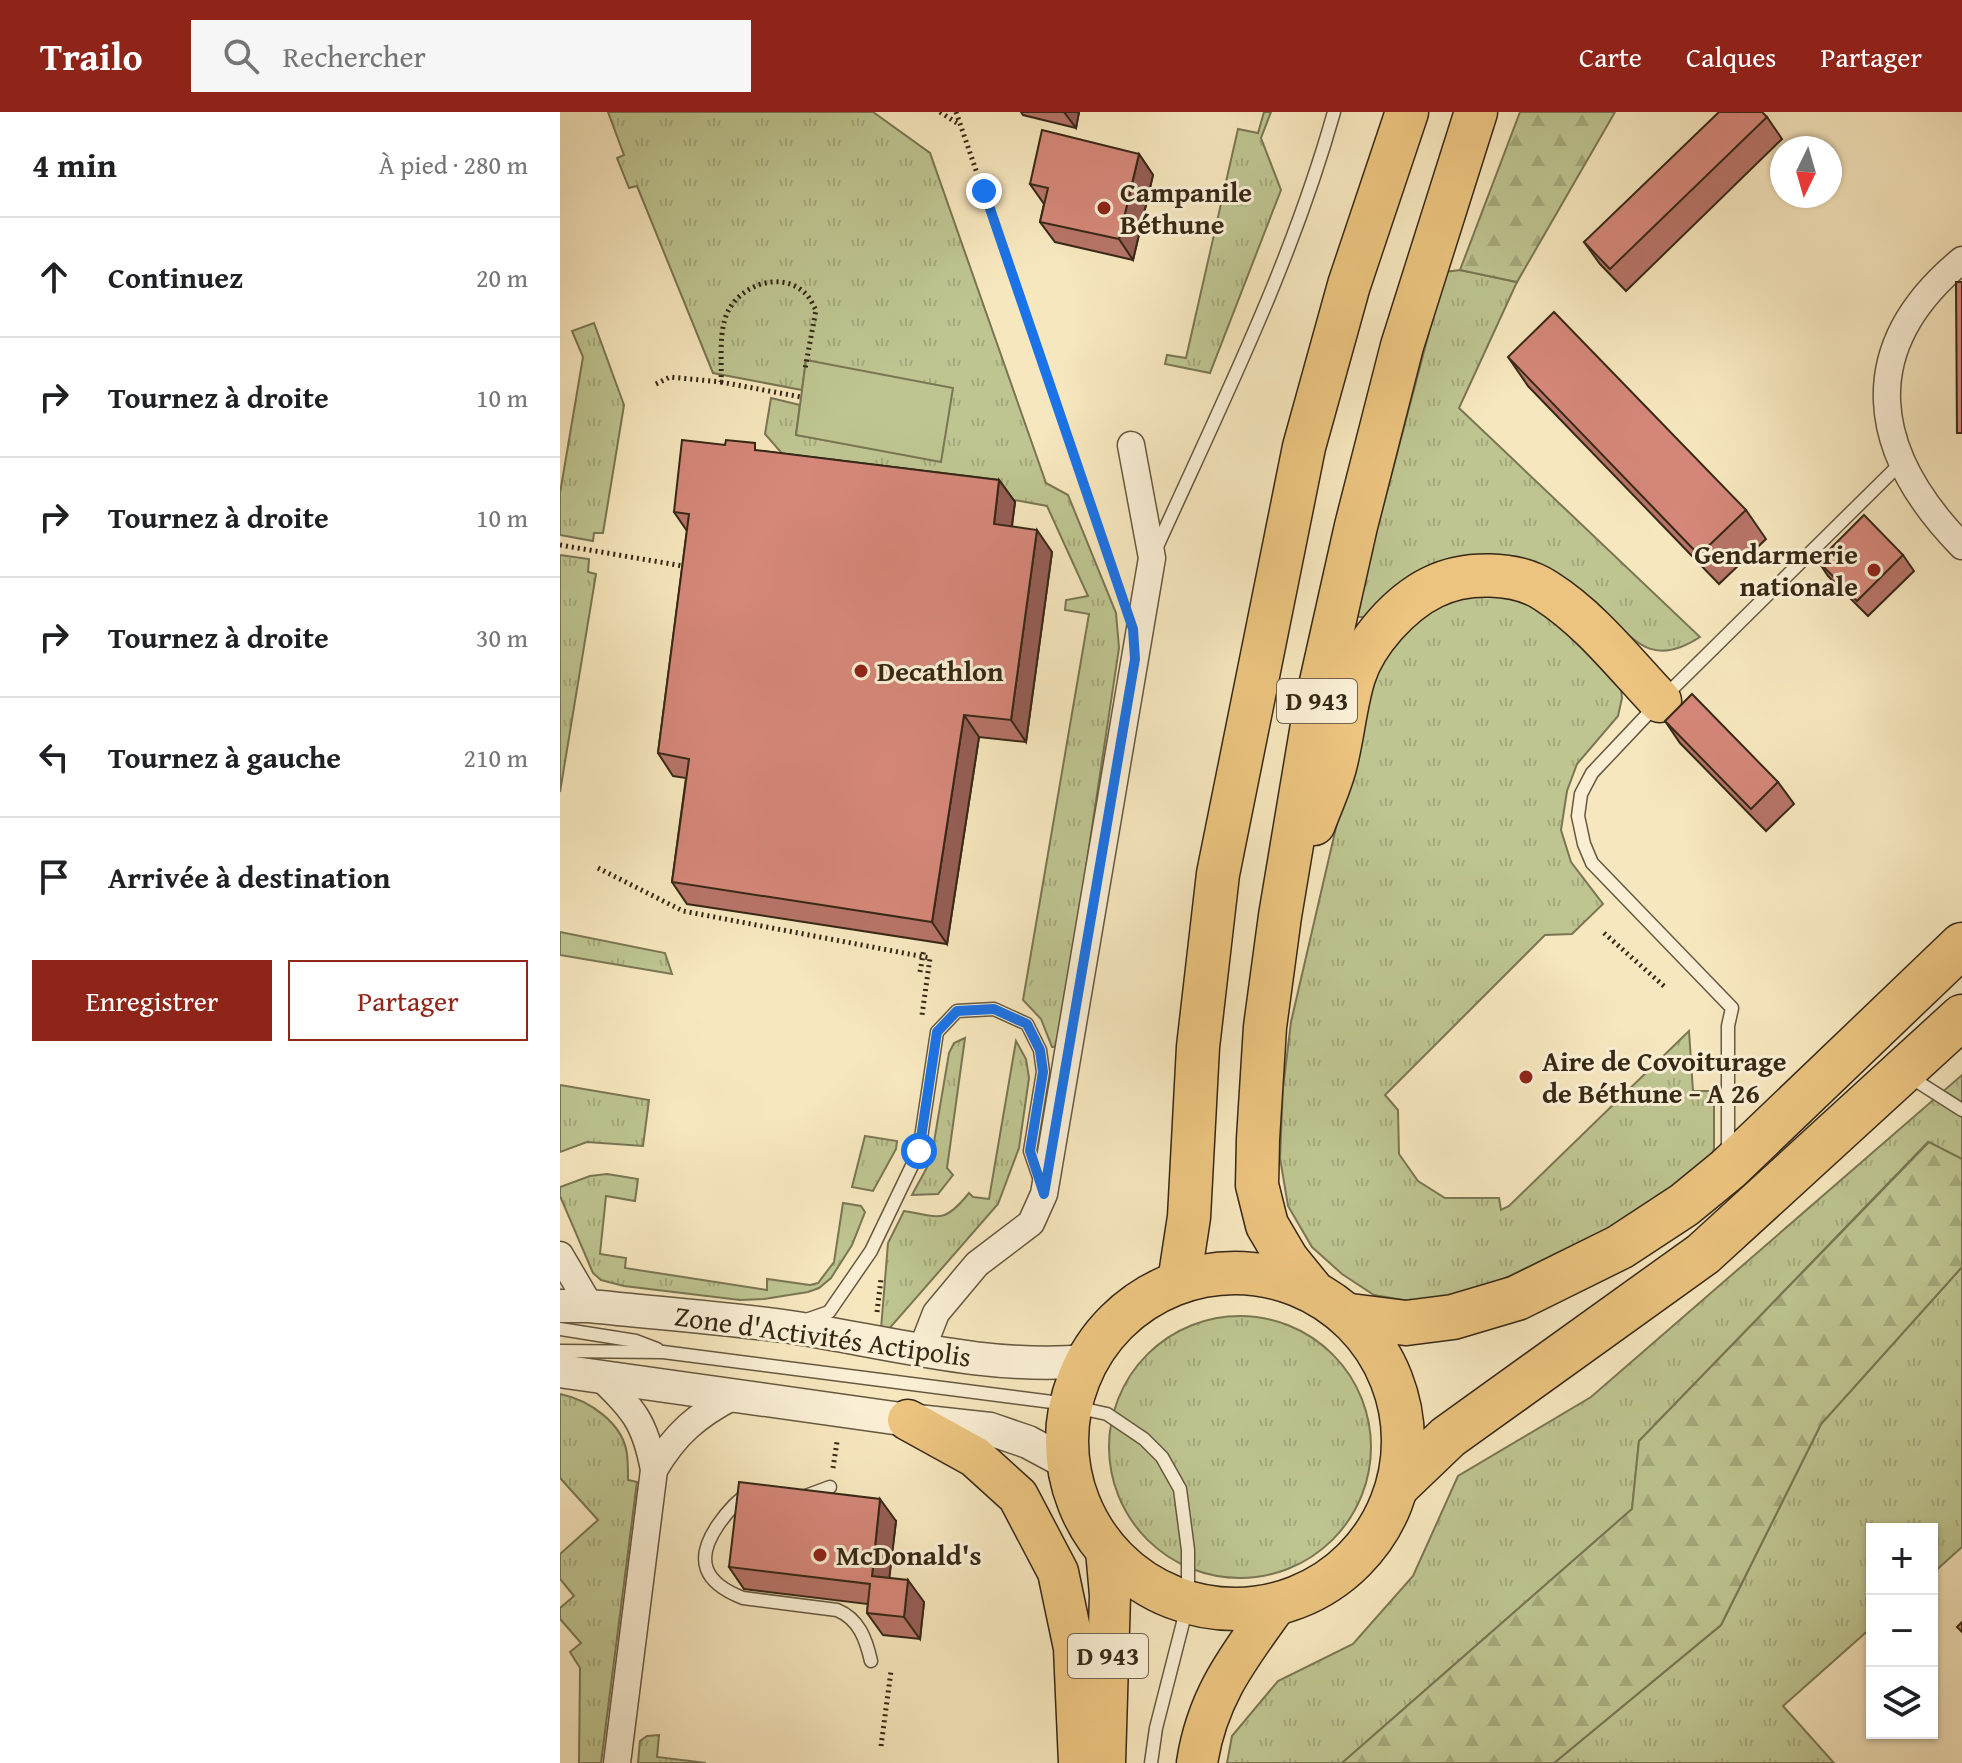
<!DOCTYPE html>
<html lang="fr">
<meta charset="utf-8">
<style>
:root{--surface:#fff;--page:#f6f6f6;--text:#202124;--muted:#757577;--line:#e0e0e0;--accent:#8f2418}
body{margin:0;font-family:"Gentium Book Plus",serif;background:var(--page);color:var(--text)}
.controls{position:absolute;right:24px;bottom:24px;display:grid;overflow:hidden;border-radius:0px;box-shadow:0 2px 6px #0004}
.controls button{width:72px;height:72px;display:grid;place-items:center;padding:0;border:0;border-bottom:2px solid var(--line);background:var(--surface);color:var(--text);font:40px sans-serif}
.compass{position:absolute;left:1210px;top:24px;width:72px;height:72px;border-radius:50%;background:var(--surface);box-shadow:0 2px 6px #0004;rotate:185deg}
.stop{position:absolute;width:24px;height:24px;margin:-18px;border:6px solid #1a73e8;border-radius:50%;background:#fff}
.stop.end{background:#1a73e8;border-color:#fff;box-shadow:0 2px 8px #0008}
.list{margin:0;padding:0;list-style:none}
h2{display:flex;justify-content:space-between;align-items:center;height:104px;margin:0;padding:0 32px;font-size:34px}
h2 small{font-size:26px;font-weight:400;color:var(--muted)}
.list li{display:grid;grid-template-columns:52px 1fr auto;gap:24px;align-items:center;box-sizing:border-box;height:120px;padding:0 32px;border-top:2px solid var(--line)}
.list b{display:block;font-size:30px;white-space:nowrap}
.list em{font-size:26px;font-style:normal;color:var(--muted)}
.actions{display:flex;gap:16px;padding:24px 32px}
.actions a{flex:1;padding:18px 0;border:2px solid var(--accent);border-radius:0px;text-align:center;font-size:28px;color:var(--accent)}
.actions .main{background:var(--accent);color:#fff}
.icon{flex:none;width:44px;height:44px;fill:none;stroke:currentColor;stroke-width:2;stroke-linecap:round;stroke-linejoin:round}
.map{position:relative;flex:none;width:1402px;height:1651px;overflow:hidden}
header{display:flex;align-items:center;gap:48px;box-sizing:border-box;height:112px;padding:0 40px;background:var(--accent);color:#fff}
header strong{font-size:38px}
nav{display:flex;gap:44px;margin-inline-start:auto;font-size:28px}
.search{width:560px;height:72px;background:var(--page);display:flex;align-items:center;gap:20px;box-sizing:border-box;padding:0 28px;border-radius:0px;color:var(--muted);font-size:30px}
main{display:flex}
aside{flex:1;background:var(--surface)}
.map>svg:first-child{display:block}
</style>
<header>
<strong>Trailo</strong>
<div class="search"><svg class="icon" aria-label="search" viewBox="0 0 24 24"><circle cx="10" cy="10" r="6"/><path d="M15 15l6 6"/></svg>Rechercher</div>
<nav><a>Carte</a><a>Calques</a><a>Partager</a></nav>
</header>
<main>
<aside>
<h2>4 min<small>À pied · 280 m</small></h2>
<ul class="list">
<li><svg class="icon" aria-label="ahead" viewBox="0 0 24 24"><path d="M12 20V5M6 11l6-6 6 6"/></svg><div><b>Continuez</b></div><em>20 m</em></li>
<li><svg class="icon" aria-label="right" viewBox="0 0 24 24"><path d="M7 20v-9h11M14 6l5 5-5 5"/></svg><div><b>Tournez à droite</b></div><em>10 m</em></li>
<li><svg class="icon" aria-label="right" viewBox="0 0 24 24"><path d="M7 20v-9h11M14 6l5 5-5 5"/></svg><div><b>Tournez à droite</b></div><em>10 m</em></li>
<li><svg class="icon" aria-label="right" viewBox="0 0 24 24"><path d="M7 20v-9h11M14 6l5 5-5 5"/></svg><div><b>Tournez à droite</b></div><em>30 m</em></li>
<li><svg class="icon" aria-label="left" viewBox="0 0 24 24"><path d="M17 20v-9H6M10 6l-5 5 5 5"/></svg><div><b>Tournez à gauche</b></div><em>210 m</em></li>
<li><svg class="icon" aria-label="arrive" viewBox="0 0 24 24"><path d="M6 21V4h12l-3 4 3 4H6"/></svg><div><b>Arrivée à destination</b></div></li>
</ul>
<div class="actions"><a class="main">Enregistrer</a><a>Partager</a></div>
</aside>
<div class="map">
<svg width="1402" height="1651" viewBox="0 0 1402 1651">
<defs>
<pattern id="grass-tufts" width="24" height="20" patternUnits="userSpaceOnUse" patternTransform="scale(2)"><rect width="24" height="20" fill="#bec591"/><path d="M3 7l-1-3M5 7V3M7 7l1-3M15 17l-1-3M17 17v-4M19 17l1-3" fill="none" stroke="#a4a97c"/></pattern>
<pattern id="forest-firs" width="22" height="20" patternUnits="userSpaceOnUse" patternTransform="scale(2)"><rect width="22" height="20" fill="#bec591"/><path d="M5 1l3.5 6h-7zM16 11l3.5 6h-7z" fill="#a4a97c"/></pattern>
</defs>
<rect width="100%" height="100%" fill="#f7e7be"/>
<filter id="stains"><feTurbulence type="fractalNoise" baseFrequency=".0025" numOctaves="4"/><feColorMatrix values="0 0 0 0 .2 0 0 0 0 .09 0 0 0 0 .02 0 0 0 .5 -.17"/></filter>
<radialGradient id="worn" r=".72"><stop offset=".6" stop-color="#630" stop-opacity="0"/><stop offset="1" stop-color="#630" stop-opacity=".3"/></radialGradient>
<g fill="url(#grass-tufts)" stroke="#7a7654" stroke-width="2">
<polygon points="48,0 313,0 370,41 486,371 508,383 556,501 559,536 499,935 492,935 481,907 463,888 529,502 505,498 506,488 528,484 487,394 226,346 205,322 211,286 240,293 236,323 380,349 246,249 242,278 153,261 77,74 69,76 57,46 64,43"/>
<polygon points="704,0 711,0 701,26 721,78 650,261 605,252 607,243 626,246 678,17 698,21"/>
<path d="M900,158L957,170L899,296L1140,525C1091,557 1074,528 1041,495C1029,483 1014,474 1001,464L807,506L794,504L885,160Z"/>
<polygon points="34,211 64,293 43,421 34,421 33,429 0,423 0,381 23,245 12,219"/>
<polygon points="0,443 29,447 28,460 36,462 0,680"/>
<polygon points="943,479 981,491 1060,567 1062,586 1058,604 1017,652 1007,679 1001,718 1011,750 1043,792 1012,822 985,823 825,983 838,998 839,1042 858,1069 885,1086 939,1086 941,1098 949,1094 1129,919 1133,979 1154,979 1154,1037 1146,1057 1114,1085 912,1182 849,1189 814,1183 782,1162 752,1135 728,1094 720,1046 723,976 731,910 812,560 832,523 898,481"/>
<polygon points="0,820 105,841 112,862 0,843"/>
<polygon points="405,926 387,1056 393,1063 378,1082 352,1083 371,1048 389,941 394,931"/>
<path d="M456,929L466,947L469,966L459,1036L438,1092L328,1218L321,1217L328,1131L344,1099C380,1105 384,1112 409,1081L413,1085L429,1087Z"/>
<polygon points="1402,963 1402,1047 1368,1030 1079,1329 1072,1397 782,1651 667,1651 672,1624 718,1569 793,1532 853,1464 898,1364 1031,1285"/>
<polygon points="0,973 89,988 83,1034 27,1030 0,1040"/>
<polygon points="305,1024 337,1029 336,1037 313,1079 292,1075"/>
<polygon points="47,1062 78,1067 75,1089 46,1084 40,1142 66,1146 65,1156 207,1178 207,1167 250,1173 258,1171 274,1150 283,1091 301,1094 305,1100 292,1133 271,1166 259,1176 248,1180 204,1187 180,1188 64,1174 41,1168 33,1161 0,1084 0,1075 30,1064"/>
<polygon points="1402,1155 1402,1435 1372,1462 1372,1417 1312,1417 1312,1515 1223,1594 1274,1651 994,1651 1161,1513 1261,1312"/>
<circle cx="680" cy="1335" r="131"/>
<path d="M0,1282C29,1288 63,1311 67,1342C68,1351 68,1360 68,1368L77,1370L41,1651H19L20,1556L10,1540L21,1531L0,1507V1496L14,1484L0,1467V1442L38,1408L0,1366Z"/>
<polygon points="99,1623 97,1645 146,1651 78,1651 80,1629 87,1624"/>
</g>
<g fill="url(#forest-firs)" stroke="#7a7654" stroke-width="2">
<polygon points="960,0 1055,0 957,170 900,158"/>
<polygon points="1369,1030 1402,1047 1402,1155 1261,1312 1161,1513 994,1651 782,1651 1072,1397 1079,1329"/>
</g>
<polygon fill="#bec591" stroke="#7a7654" stroke-width="2" points="246,248 393,276 381,350 236,323"/>
<g fill="none" stroke-linecap="round" stroke-linejoin="round">
<defs>
<g id="service">
<path d="M596,437C661,293 731,153 774,0"/>
<polyline points="1347,963 1402,998"/>
<polyline points="1168,1042 1168,914 1172,896 1032,751 1024,732 1018,704 1021,682 1032,661 1100,589 1342,350"/>
<polyline points="246,1208 269,1200 311,1139 359,1039 377,920 397,899 434,897 467,912 480,938 483,960 470,1039 480,1068"/>
<polyline points="0,1217 76,1229 97,1237"/>
<polyline points="0,1239 103,1240 492,1290 547,1302 584,1327 602,1345 620,1377 628,1438 628,1491 596,1616 591,1651"/>
<path d="M189,1381C176,1389 167,1400 158,1413C134,1448 144,1471 183,1486L277,1498C299,1507 306,1527 311,1549"/>
<polyline points="243,1385 270,1375"/>
</g>
<g id="minor">
<path d="M1402,148C1294,237 1310,340 1402,434"/>
<polyline points="0,1143 30,1194"/>
<polyline points="362,1237 376,1201 417,1152 471,1111 484,1082 592,446 571,333"/>
<path d="M38,1263C73,1297 85,1309 94,1358L57,1651"/>
<path d="M94,1358C115,1322 137,1303 174,1284"/>
</g>
<g id="tertiary">
<path d="M0,1194H30C96,1201 164,1206 230,1215C328,1230 427,1258 526,1249"/>
<polyline points="0,1259 348,1308 430,1317 468,1330 507,1351"/>
</g>
<g id="primary">
<polyline points="348,1308 415,1345 458,1384 498,1460 514,1536 519,1651"/>
<polyline points="545,1651 550,1483 546,1438"/>
<path d="M637,1651C647,1585 678,1546 716,1493"/>
</g>
<g id="trunk">
<path d="M754,712C761,693 770,674 775,655C783,625 785,594 794,565C805,530 840,491 873,475C905,459 956,459 986,479C1030,507 1064,551 1100,589"/>
<circle cx="675" cy="1329" r="168"/>
<polyline points="619,1170 629,1105 638,935 658,762 744,335 789,173 847,0"/>
<polyline points="753,1179 727,1147 707,1113 697,1073 698,1027 705,915 720,804 754,601 796,414 842,234 916,0"/>
</g>
<g id="motorway">
<polyline points="790,1204 846,1211 893,1205 957,1186 1060,1135 1124,1093 1168,1057 1402,833"/>
<polyline points="840,1371 888,1325 1143,1142 1402,905"/>
</g>
</defs>
<use href="#service" stroke="#665840" stroke-width="15"/>
<use href="#minor" stroke="#665840" stroke-width="29"/>
<use href="#tertiary" stroke="#665840" stroke-width="35"/>
<use href="#primary" stroke="#362816" stroke-width="43"/>
<use href="#trunk" stroke="#362816" stroke-width="45"/>
<use href="#motorway" stroke="#362816" stroke-width="47"/>
<g stroke="#362816" stroke-width="5" stroke-dasharray="2 4" stroke-linecap="butt">
<polyline points="380,0 400,13"/>
<polyline points="396,0 558,472"/>
<polyline points="161,270 241,285"/>
<path d="M96,272L110,265L161,270C162,251 159,226 165,207C174,175 220,156 246,182C250,186 253,193 256,198L245,257"/>
<polyline points="0,433 129,455"/>
<polyline points="38,756 123,799 370,846 362,903"/>
<polyline points="1044,821 1105,875"/>
<polyline points="360,860 364,837"/>
<polyline points="317,1200 321,1167"/>
<polyline points="273,1356 277,1330"/>
<polyline points="321,1634 331,1559"/>
</g>
<use href="#service" stroke="#faefd5" stroke-width="12"/>
<use href="#minor" stroke="#faefd5" stroke-width="26"/>
<use href="#tertiary" stroke="#faefd5" stroke-width="32"/>
<use href="#primary" stroke="#ecc47f" stroke-width="40"/>
<use href="#trunk" stroke="#ecc47f" stroke-width="42"/>
<use href="#motorway" stroke="#ecc47f" stroke-width="44"/>
</g>
<g fill="#b77468" stroke="#362816" stroke-width="2">
<polygon points="461,0 519,0 516,16 463,3"/>
<polygon points="1207,5 1222,27 1066,179 1040,152 1024,130"/>
<polygon points="579,42 593,63 573,148 495,130 480,110 484,92 470,72"/>
<polygon points="948,245 1186,398 1206,427 1159,472 968,274"/>
<polygon points="201,339 439,368 455,390 452,414 492,440 466,630 419,625 387,832 127,792 112,770 126,666 113,664 98,641 127,419 114,400"/>
<polygon points="1343,443 1354,459 1308,504 1268,464 1258,449"/>
<polygon points="1105,609 1218,670 1234,692 1206,719 1120,631"/>
<polygon points="336,1409 329,1466 364,1490 360,1527 323,1523 307,1501 308,1492 184,1477 169,1455"/>
</g>
<g fill="#955e55" stroke="#362816" stroke-width="2">
<polygon points="504,0 519,0 516,16"/>
<polygon points="579,42 593,63 573,148 559,127"/>
<polygon points="439,368 455,390 449,434 434,412"/>
<polygon points="477,418 492,440 466,630 451,608"/>
<polygon points="404,603 419,625 387,832 372,810"/>
<polygon points="320,1387 336,1409 327,1486 312,1464"/>
<polygon points="348,1468 364,1490 360,1527 344,1505"/>
</g>
<g fill="#d58779" stroke="#362816" stroke-width="2">
<polygon points="1159,0 1202,0 1207,5 1050,157 1024,130"/>
<polygon points="482,18 579,42 559,127 480,110 488,76 470,72"/>
<polygon points="1396,170 1402,170 1402,321 1397,321"/>
<polygon points="994,200 1186,398 1139,443 948,245"/>
<polygon points="122,328 165,333 166,328 195,331 195,338 439,368 434,412 477,418 451,608 404,603 372,810 112,770 129,647 98,641 129,402 114,400"/>
<polygon points="1304,403 1343,443 1297,489 1258,449"/>
<polygon points="1132,582 1218,670 1191,697 1105,609"/>
<polygon points="179,1370 320,1387 312,1464 348,1468 344,1505 307,1501 310,1472 169,1455"/>
<polygon points="1402,1510 1402,1520 1397,1515"/>
</g>
<g fill="none" stroke-linecap="round" stroke-linejoin="round">
<polyline stroke="#1a73e8" stroke-width="10" points="359,1039 377,920 397,899 434,897 467,912 480,938 483,960 470,1039 484,1082 575,547 573,517 424,79"/>
</g>
<g fill="#8f2418" stroke="#faefd5" stroke-width="3">
<circle cx="544" cy="96" r="8"/>
<circle cx="1314" cy="458" r="8"/>
<circle cx="301" cy="559" r="8"/>
<circle cx="966" cy="965" r="8"/>
<circle cx="260" cy="1443" r="8"/>
</g>
<g text-anchor="middle" stroke-width="6" stroke-linejoin="round" paint-order="stroke">
<g fill="#faefd5" stroke="#71644f" stroke-width="2">
<rect x="717" y="567" width="80" height="44" rx="6"/>
<rect x="508" y="1522" width="80" height="44" rx="6"/>
</g>
<g font-size="26" font-weight="bold" fill="#362816">
<text x="757" y="598">D 943</text>
<text x="548" y="1553">D 943</text>
</g>
<g font-size="28" font-weight="bold" fill="#362816" stroke="#faefd5" text-anchor="start">
<text x="560" y="90">Campanile<tspan x="560" dy="32">Béthune</tspan></text>
<text x="1298" y="452" text-anchor="end">Gendarmerie<tspan x="1298" dy="32">nationale</tspan></text>
<text x="317" y="569">Decathlon</text>
<text x="982" y="959">Aire de Covoiturage<tspan x="982" dy="32">de Béthune − A 26</tspan></text>
<text x="276" y="1453">McDonald's</text>
</g>
<g font-size="28" fill="#362816" stroke="#faefd5">
<text transform="translate(263 1224) rotate(8)" y="10">Zone d'Activités Actipolis</text>
</g>
</g>
<rect width="100%" height="100%" filter="url(#stains)"/>
<rect width="100%" height="100%" fill="url(#worn)"/>
</svg>
<div class="controls">
<button>+</button>
<button>−</button>
<button><svg class="icon" aria-label="layers" viewBox="0 0 24 24"><path d="M12 4l9 5-9 5-9-5zM3 14l9 5 9-5"/></svg></button>
</div>
<svg class="compass" viewBox="-18 -18 36 36"><path d="M0-13l5 13h-10z" fill="#e53935"/><path d="M0 13l5-13h-10z" fill="#757577"/></svg>
<div class="stop" style="left:359px;top:1039px"></div>
<div class="stop end" style="left:424px;top:79px"></div>
</div>
</main>
